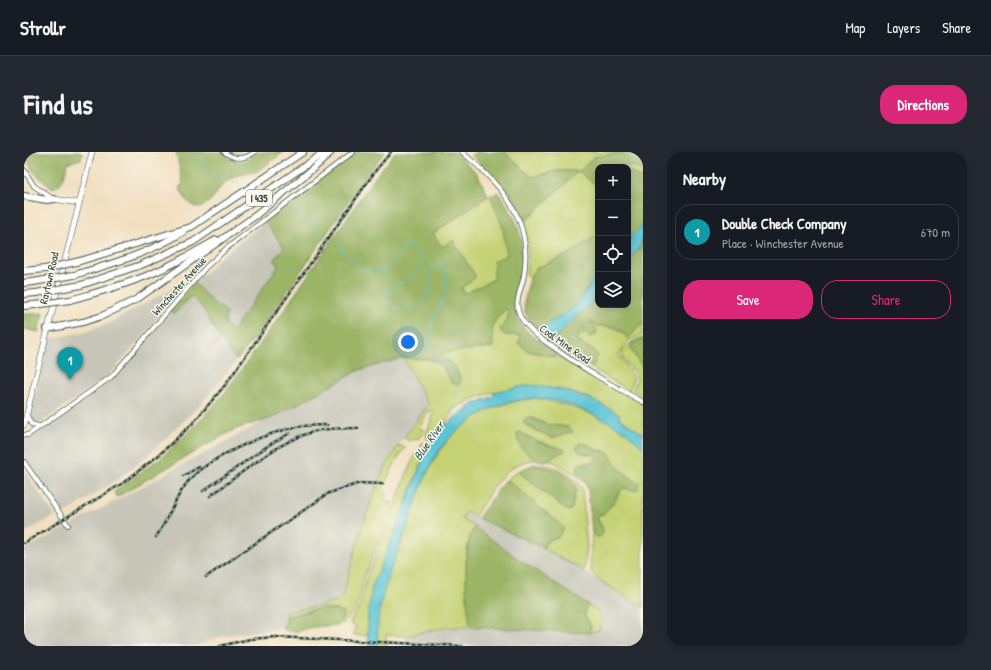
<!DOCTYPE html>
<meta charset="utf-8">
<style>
:root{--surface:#171b24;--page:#242831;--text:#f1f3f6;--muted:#9ea1a6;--line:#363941;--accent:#db2777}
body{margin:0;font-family:"Patrick Hand",sans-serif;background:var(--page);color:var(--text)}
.controls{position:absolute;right:12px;top:12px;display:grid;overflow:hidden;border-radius:8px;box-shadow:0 2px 10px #0003}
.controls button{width:36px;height:36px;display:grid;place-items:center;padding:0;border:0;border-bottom:1px solid var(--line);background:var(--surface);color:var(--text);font:20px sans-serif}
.you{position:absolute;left:384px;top:190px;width:14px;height:14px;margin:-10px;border:3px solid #fff;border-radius:50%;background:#1a73e8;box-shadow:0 0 0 6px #1a73e833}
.badge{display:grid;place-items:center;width:26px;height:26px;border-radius:50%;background:var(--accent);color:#fff;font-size:13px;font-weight:700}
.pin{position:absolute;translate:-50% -33px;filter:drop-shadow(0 1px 2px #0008)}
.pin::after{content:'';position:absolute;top:21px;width:14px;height:12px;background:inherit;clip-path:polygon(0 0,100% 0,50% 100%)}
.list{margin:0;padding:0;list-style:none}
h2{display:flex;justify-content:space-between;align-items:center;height:52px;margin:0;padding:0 16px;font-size:17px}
h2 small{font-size:13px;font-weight:400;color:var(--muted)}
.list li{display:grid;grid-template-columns:26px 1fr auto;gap:12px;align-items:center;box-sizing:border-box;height:56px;margin:0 8px 8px;padding:0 8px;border:1px solid var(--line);border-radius:16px}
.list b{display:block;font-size:15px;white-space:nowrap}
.list p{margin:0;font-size:13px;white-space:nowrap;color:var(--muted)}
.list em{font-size:13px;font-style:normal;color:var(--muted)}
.actions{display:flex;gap:8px;padding:12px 16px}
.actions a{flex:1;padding:9px 0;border:1px solid var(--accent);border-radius:16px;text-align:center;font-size:14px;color:var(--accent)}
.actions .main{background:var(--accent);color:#fff}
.icon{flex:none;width:22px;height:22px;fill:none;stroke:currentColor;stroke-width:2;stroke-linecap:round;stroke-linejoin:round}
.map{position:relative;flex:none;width:619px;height:494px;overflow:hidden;border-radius:16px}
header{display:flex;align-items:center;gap:24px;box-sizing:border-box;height:56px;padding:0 20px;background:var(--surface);border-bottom:1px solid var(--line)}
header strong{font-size:19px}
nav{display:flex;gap:22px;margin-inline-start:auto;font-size:14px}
.intro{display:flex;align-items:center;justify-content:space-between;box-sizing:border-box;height:96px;padding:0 24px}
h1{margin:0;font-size:28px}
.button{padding:10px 18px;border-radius:16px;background:var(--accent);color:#fff;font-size:14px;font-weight:700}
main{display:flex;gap:24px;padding:0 24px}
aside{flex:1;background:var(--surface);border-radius:16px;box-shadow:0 2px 10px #0003}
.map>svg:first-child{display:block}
</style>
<header>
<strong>Strollr</strong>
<nav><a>Map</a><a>Layers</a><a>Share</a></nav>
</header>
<div class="intro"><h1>Find us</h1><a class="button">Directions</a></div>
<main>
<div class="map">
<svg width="619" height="494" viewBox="0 0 619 494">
<rect width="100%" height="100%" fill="#fbf7ec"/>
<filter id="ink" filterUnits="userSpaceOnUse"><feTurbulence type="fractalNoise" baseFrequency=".025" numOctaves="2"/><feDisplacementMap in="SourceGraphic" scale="8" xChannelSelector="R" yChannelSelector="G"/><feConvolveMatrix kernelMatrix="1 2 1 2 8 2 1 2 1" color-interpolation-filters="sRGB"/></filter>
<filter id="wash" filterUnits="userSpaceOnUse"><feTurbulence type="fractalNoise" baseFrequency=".012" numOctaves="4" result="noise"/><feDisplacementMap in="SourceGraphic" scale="16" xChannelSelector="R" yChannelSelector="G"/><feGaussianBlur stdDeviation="0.9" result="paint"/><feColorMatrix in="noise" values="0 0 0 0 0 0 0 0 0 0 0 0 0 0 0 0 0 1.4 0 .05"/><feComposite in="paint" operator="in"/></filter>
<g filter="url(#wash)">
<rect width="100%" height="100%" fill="#f1dfc0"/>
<g fill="#c6c5b8">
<polygon points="241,70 260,95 250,108 254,115 208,179 201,171 202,162 199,157 191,152 170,131 198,104"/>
<polygon points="152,135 156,140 92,216 79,228 15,272 8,270 5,262 26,187 60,180 85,171"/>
<polygon points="167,144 191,175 206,201 213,208 175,254 123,304 91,329 39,363 0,306 0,288 81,232 99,216 146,158 150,162"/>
<polygon points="379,206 405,252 367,303 349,343 317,449 265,460 260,475 195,485 172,494 0,494 0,398 335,218"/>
<polygon points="0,319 31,364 0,381"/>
<polygon points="443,359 459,369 531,402 619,455 619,494 382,494 382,484 423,475 501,476 565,481 573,458 500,411 462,382 438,367"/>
</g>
<g fill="#c4d274" stroke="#728854" fill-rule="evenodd">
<polygon points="480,0 605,0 570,5 574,35 574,83 545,102 513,116 506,125 502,123 504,95 499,71 554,19 532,19 508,25"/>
<polygon points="597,14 608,14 619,19 619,28 604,19 604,15"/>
<polygon points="467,42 481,74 485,120 442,142 406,84"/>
<path d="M482,157L485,160L483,168L477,177L481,183H496L504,199L528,205H536L619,252V282L566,246L534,237L505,233L470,240L451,246L429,257L421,274L405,294L402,282L410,261L409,259H405L395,276L401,278L395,286L385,289L380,286L405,252L379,206C400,209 413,202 424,224L432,216L416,201L469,188C466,172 470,168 482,157Z"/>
<path d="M564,167C579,173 593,174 604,186L614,174L619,172V182L604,189L595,203L610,225L606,237H602L566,215L569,214V197L559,194L553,188L555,183L560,181L564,185L571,183L573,179Z"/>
<path d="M619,185V187L606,196L619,216V244L609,238C610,234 613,230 613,226C611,212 587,208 605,192C610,189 614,186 619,185Z"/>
<path d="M512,246C544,253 576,262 603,281C609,286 613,291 619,295V455L573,427L568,421L566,416L568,381L573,385L578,374L573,367C577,359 584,357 590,351C594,346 595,340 599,336L603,337L604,323L594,316L587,305L581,299L571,298L565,293L559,302L572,303L573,307L566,311H557L554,317L553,323L530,310L521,309L536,301C527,291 509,289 496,280L502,300L514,308C481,307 467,340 451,364L443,359L438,367L451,375C436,395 444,441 445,465L446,472L451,475H423L382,484L362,483L363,494H354C353,482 352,469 355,458C359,434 369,411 378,389C392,351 403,305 435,277C457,257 483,250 512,246ZM514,268C526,276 536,271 549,279C531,286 521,284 504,275Z"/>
<polygon points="399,290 400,304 389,331 344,463 344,484 330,483 331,473 326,472 328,466 335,457 342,428 387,311"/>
<path d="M375,293L381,296L373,307L359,336L362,340L360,348L368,351L340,426L332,457L320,471L310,474L315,469L320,461C298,453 285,458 263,465L264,460L317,449C331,402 346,332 375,293Z"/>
<path d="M508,313C526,311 550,319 558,337L563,395L560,419L519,396L523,389L534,385V370L485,330L481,329L494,319L542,358H547L552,336L515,314Z"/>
<polygon points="563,452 573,458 578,468 575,478 565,481 567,474 560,463"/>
</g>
<g fill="#9bb466" stroke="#5d784d">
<path d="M2,0H58L57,7L43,11C42,21 39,35 27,36C15,25 3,17 2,0Z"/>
<path d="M152,0H218H207L202,5C225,16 221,4 237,0C244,0 253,0 260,0L232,20L212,24L200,31L188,47L177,56C163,55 161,45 155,35L159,32Z"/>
<path d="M332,0H361L343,22L239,175L213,208C194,190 187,162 167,144L150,162L146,158L170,131L191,152L199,157L202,162L201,171L208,179L254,115L250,108L260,95L241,70Z"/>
<path d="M371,0H430L453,21L464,44L409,81L418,95L429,88L452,125L437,136L440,142L470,127V109L483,103L478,73L467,45L474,40C494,66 503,92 496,125C493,140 488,153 494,167C502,186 523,189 533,205L504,199L494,191L497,185L496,183H481L478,181L476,177L483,168L485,160L482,157C464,174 469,173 469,195L416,201L432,216L437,228L435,233L428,231L419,214L415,211L408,207L379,206L335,218L248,266L212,277L196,285L93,345L90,340L139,304L174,271L200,242L252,170L349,28Z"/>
<path d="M453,0H480L508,25L532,19H555L570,5L605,0H619V19L608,14L574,15V35L554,19L499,71C487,43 469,24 447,3Z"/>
<polygon points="604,19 619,28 619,73 604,88"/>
<polygon points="574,83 574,120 555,149 547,158 516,177 508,171 501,161 500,151 506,125 513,116 545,102"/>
<path d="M619,89V172C612,175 611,182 604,186L592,175L573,174L566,169L573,179L571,183L564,185L560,181L555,183L554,188C560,195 568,196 574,203L569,214L566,215L543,202L530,189L535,181L574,144V153H604V108L614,98Z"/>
<polygon points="19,161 14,180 0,177 0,162"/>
<polygon points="619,187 619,216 606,196 608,191"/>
<polygon points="508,266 521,272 545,275 549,280 528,286 500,272 500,267"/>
<path d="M496,280L510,289L540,297L541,299C538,301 521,309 519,309C507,309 491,292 493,281Z"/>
<path d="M556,290L565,293L571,298L585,301L594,316L615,331L614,337L610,338L599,336C591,344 587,355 579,363L576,361L573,367C576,373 583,378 576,385H573L568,381L564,337L561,331L553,323L554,313L566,311L573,306L572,303L555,300L552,296Z"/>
<path d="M508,313C520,314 552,322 552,337C552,341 549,346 549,350C548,354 549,355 547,358H542L494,319Z"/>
<polygon points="481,329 485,329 540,376 534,385 523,389 519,396 454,366"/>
<path d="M451,375L500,411L563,452L560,463L567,474L565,481L451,475L446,472C442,451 438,392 451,375Z"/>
<path d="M298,456L319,459C321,479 298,472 287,476C278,478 268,482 259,477L263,465Z"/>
</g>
<g fill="#5bc5d5" stroke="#3d8184">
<path d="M619,73C619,92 617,95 604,108V88Z"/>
<path d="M574,120V144L535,181L530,189L521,185L517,177C526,169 537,165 546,158C559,149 565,132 574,120Z"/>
<path d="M505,233C537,236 569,245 596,263L595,266L619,282V295C613,291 609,286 604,282C583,266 537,246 511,246C489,247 467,254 449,267C437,275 425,285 416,297C400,321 392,351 382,378C368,415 350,453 354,494H344V463L348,435L405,294L421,274L447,253L470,244V240Z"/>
</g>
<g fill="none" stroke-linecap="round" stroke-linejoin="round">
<g stroke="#5bc5d5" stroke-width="1">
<path d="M174,0C177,5 179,13 182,18C190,26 205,27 215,31"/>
<polyline points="264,57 288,71 297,85"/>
<path d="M314,90C322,108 330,107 341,119C368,119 366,116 381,95H391L399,108L398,118L383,129L364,138L362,145L369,156C381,161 397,156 403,143C407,135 406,126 406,118L415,112L421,116L423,129L422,140L413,161L407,172L405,200C408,207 413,208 419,212C430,219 434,232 433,245"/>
<polyline points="431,266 433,252"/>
</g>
</g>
</g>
<g filter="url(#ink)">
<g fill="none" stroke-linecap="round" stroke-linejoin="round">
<defs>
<g id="minor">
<path d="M200,0C211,8 220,8 231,0"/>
<path d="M438,0C478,34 509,66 500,123C498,136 489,151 496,164C504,178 516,186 529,195C557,216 588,233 619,250"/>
<polyline points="0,18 10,34 29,47"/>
<polyline points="3,263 7,272 15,274"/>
<polyline points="0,283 4,283 87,225 182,115 203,96 329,0"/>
<polyline points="0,310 44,373"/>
</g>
<g id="major">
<polyline points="30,47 54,51"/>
<polyline points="0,273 68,0"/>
</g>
<g id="highway">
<polyline points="0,44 23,48 30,47"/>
<polyline points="56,109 167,75 279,0"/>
<polyline points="0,119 21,117"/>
<path d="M50,123C88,112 126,101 159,80"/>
<polyline points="0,131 9,130"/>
<polyline points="57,133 117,113 169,90 301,0"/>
<polyline points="0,142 12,141"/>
<path d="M46,148C74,140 102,133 129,121C151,112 171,100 192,88"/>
<polyline points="0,154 10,153"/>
<polyline points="23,177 59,170 78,164 113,147 231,64 297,10 307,0"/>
</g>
</defs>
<use href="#minor" stroke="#3e5549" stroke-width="5.5"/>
<use href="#major" stroke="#3e5549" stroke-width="6"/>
<use href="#highway" stroke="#3e5549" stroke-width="8"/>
<use href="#minor" stroke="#fff" stroke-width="4"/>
<use href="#major" stroke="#fff" stroke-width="5"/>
<use href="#highway" stroke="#fff" stroke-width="6"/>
<defs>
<g id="rail">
<polyline points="159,324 175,315"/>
<polyline points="179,339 245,293 266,281"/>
<path d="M186,344C216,323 250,292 285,281C301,276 318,276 334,276"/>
<path d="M132,385C144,368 150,348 162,332C182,306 241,281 273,275C283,273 293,273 303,273"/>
<polyline points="0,391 99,331 135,303 169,271 202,232 352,18 367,0"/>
<polyline points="182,425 305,341 336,331 359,332"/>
<polyline points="196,494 226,487 252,485 438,494"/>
</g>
</defs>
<use href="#rail" stroke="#1f3d34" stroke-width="2.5"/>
<use href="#rail" stroke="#fbf7ec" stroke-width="1" stroke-dasharray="3" stroke-linecap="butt"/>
<defs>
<g id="highway-bridge">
<polyline points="21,117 56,109"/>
<polyline points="9,130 50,123"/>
<polyline points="12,141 57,133"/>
<polyline points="10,153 46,148"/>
</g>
</defs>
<use href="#highway-bridge" stroke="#3e5549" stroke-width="8" stroke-linecap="butt"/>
<use href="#highway-bridge" stroke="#fff" stroke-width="6"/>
</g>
</g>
<g text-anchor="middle" stroke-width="3" stroke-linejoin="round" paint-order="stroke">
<rect fill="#fbf7ec" stroke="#61756b" stroke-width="1" x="222" y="38" width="26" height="16" rx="3"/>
<g font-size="10" font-weight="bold" fill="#1f3d34">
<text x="235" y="50">I 435</text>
</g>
<g font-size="11" fill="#1f3d34" stroke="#fbf7ec">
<text transform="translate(25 126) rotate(-77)" y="4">Raytown Road</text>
<text transform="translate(155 134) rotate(-48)" y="4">Winchester Avenue</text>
<text transform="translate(541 192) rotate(35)" y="4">Coal Mine Road</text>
</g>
<g font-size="12" font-style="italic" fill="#2e5f5c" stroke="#fbf7ec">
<text transform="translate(405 289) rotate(-55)" y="4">Blue River</text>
</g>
</g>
</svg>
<div class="controls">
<button>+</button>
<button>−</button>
<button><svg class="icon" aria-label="locate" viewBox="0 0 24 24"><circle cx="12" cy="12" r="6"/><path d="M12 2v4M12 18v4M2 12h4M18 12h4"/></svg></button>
<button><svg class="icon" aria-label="layers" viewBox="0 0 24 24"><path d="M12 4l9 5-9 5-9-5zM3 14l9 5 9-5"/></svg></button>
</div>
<div class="you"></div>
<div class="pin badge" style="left:46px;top:228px;background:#0f9aa8">1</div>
</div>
<aside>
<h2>Nearby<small></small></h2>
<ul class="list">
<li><span class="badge" style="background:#0f9aa8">1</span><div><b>Double Check Company</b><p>Place · Winchester Avenue</p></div><em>670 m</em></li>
</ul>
<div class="actions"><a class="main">Save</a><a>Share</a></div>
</aside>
</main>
